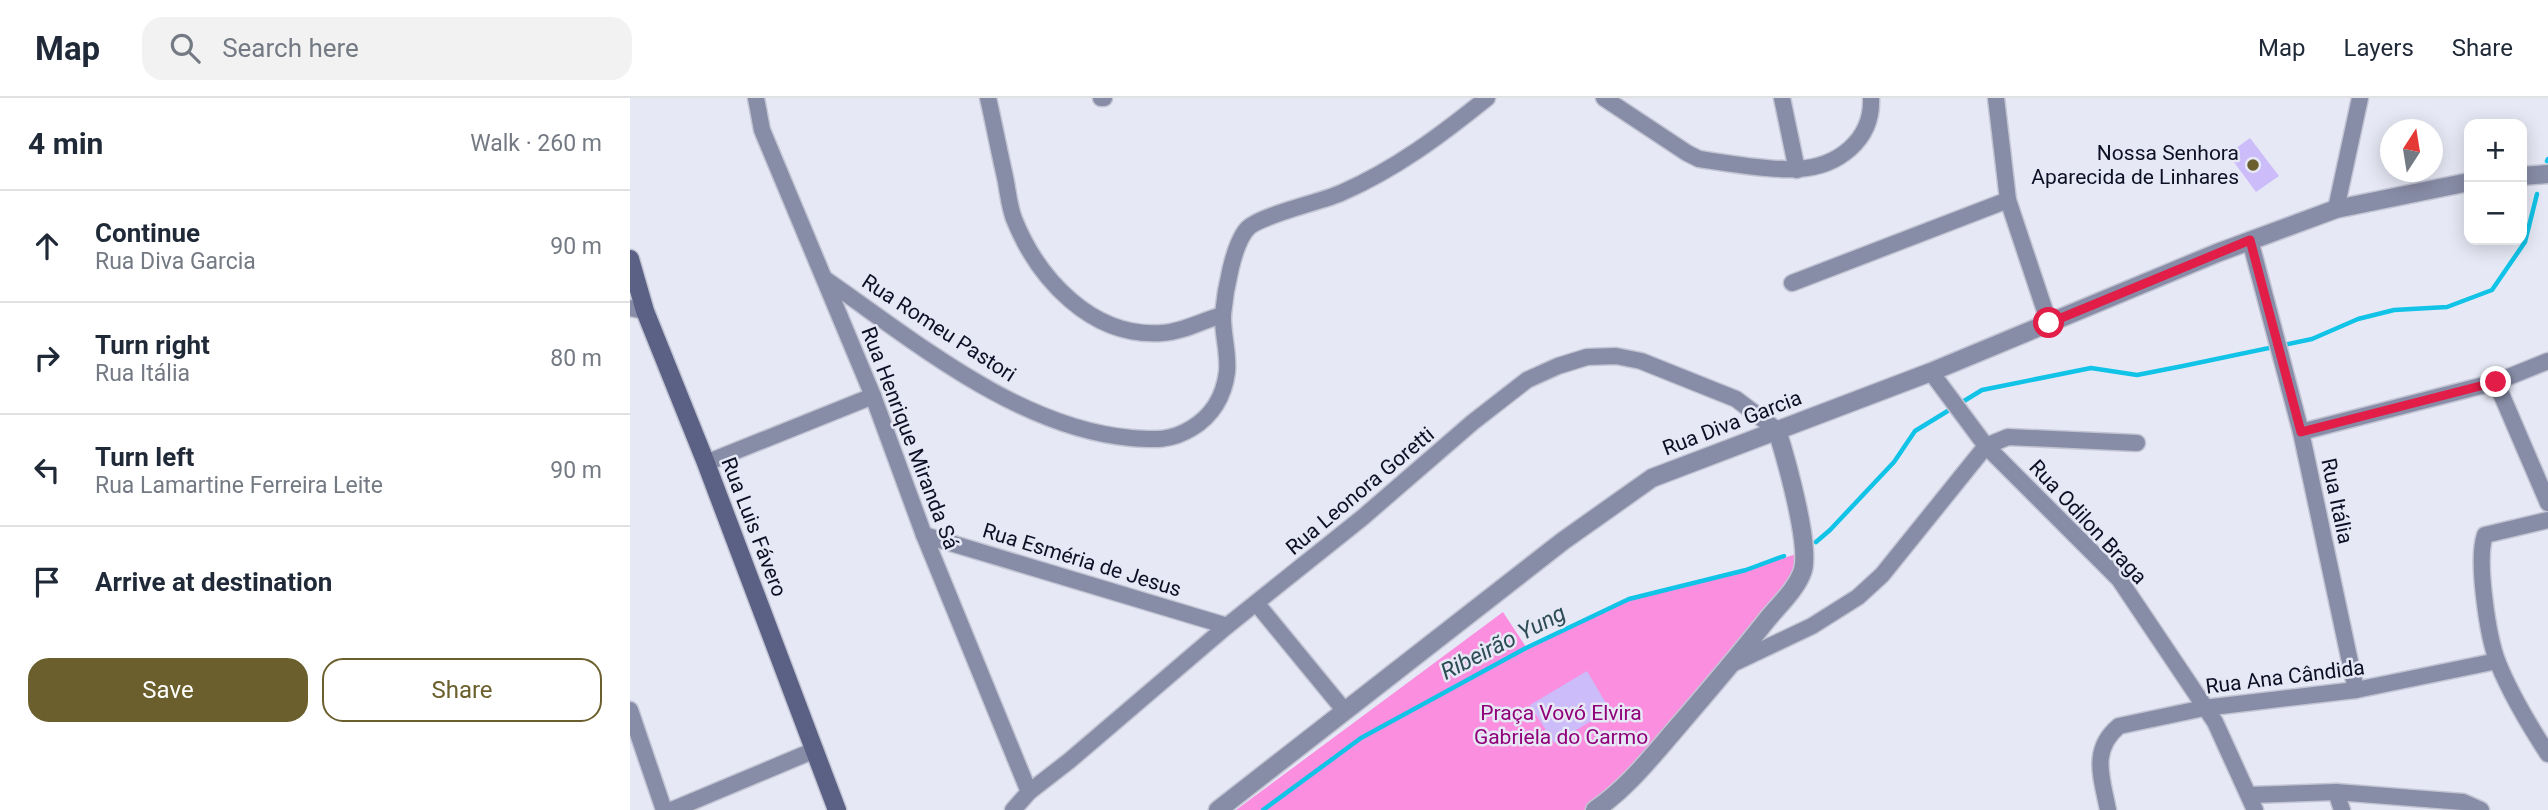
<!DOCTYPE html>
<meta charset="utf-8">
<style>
:root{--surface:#fff;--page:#f2f2f3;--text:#1f2937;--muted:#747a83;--line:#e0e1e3;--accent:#6b602d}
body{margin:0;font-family:Roboto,sans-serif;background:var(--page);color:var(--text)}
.controls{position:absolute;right:21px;top:21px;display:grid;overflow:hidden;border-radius:14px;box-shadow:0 4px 18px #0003}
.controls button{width:63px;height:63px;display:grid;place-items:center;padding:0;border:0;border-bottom:2px solid var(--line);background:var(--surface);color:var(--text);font:35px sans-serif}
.compass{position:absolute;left:1750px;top:21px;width:63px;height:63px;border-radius:50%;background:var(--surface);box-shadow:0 4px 18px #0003;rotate:12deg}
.stop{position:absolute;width:21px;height:21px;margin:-16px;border:5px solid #e11d48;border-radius:50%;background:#fff}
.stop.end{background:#e11d48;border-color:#fff;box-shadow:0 2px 7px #0008}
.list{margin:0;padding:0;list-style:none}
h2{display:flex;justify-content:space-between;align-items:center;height:91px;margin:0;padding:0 28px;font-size:30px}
h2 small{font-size:23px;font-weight:400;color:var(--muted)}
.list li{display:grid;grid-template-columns:46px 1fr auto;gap:21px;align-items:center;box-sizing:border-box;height:112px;padding:0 28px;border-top:2px solid var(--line)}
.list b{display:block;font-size:26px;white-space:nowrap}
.list p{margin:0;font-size:23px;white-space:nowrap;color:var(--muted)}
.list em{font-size:23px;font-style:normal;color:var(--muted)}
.actions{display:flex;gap:14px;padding:21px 28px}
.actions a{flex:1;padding:16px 0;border:2px solid var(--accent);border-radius:21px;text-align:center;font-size:24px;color:var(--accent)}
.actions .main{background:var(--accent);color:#fff}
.icon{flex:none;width:38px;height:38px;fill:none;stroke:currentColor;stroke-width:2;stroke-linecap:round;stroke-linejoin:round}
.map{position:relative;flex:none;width:1918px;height:712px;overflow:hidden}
header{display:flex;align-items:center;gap:42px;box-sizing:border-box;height:98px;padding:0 35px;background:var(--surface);border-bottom:2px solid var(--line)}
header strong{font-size:33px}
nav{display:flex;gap:38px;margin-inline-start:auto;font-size:24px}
.search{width:490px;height:63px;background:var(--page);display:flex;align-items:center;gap:18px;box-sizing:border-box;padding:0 24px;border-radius:21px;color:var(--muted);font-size:26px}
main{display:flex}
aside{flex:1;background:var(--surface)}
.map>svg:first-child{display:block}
</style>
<header>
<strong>Map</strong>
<div class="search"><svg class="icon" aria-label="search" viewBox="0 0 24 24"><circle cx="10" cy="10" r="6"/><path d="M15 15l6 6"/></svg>Search here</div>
<nav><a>Map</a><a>Layers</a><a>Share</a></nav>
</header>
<main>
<aside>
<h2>4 min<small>Walk · 260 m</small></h2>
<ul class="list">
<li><svg class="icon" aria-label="ahead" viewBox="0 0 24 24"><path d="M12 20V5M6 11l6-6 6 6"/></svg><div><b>Continue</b><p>Rua Diva Garcia</p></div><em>90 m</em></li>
<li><svg class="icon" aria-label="right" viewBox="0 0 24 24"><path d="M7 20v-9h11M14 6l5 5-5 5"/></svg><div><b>Turn right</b><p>Rua Itália</p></div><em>80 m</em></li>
<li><svg class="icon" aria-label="left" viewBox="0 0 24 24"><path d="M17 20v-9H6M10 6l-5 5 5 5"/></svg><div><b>Turn left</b><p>Rua Lamartine Ferreira Leite</p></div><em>90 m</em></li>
<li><svg class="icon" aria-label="arrive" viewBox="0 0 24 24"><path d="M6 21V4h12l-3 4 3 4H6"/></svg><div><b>Arrive at destination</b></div></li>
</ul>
<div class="actions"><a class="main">Save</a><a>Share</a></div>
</aside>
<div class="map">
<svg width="1918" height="712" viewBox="0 0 1918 712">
<rect width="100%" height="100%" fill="#e6e8f5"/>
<polygon fill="#fb8edf" points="1170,455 1156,491 1001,677 960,712 606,712 873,514 896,549 999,501 1115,472"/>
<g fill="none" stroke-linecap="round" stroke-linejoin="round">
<g stroke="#11c3e7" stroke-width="4.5">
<polyline points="1917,63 1918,61"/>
<polyline points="1186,444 1200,432 1264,364 1285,333 1352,292 1461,270 1507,277 1553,268 1682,241 1728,221 1764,212 1817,209 1862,192 1895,144 1907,96"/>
<polyline points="633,712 731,640 896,550 999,501 1116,472 1154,458"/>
</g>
</g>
<g fill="#cdbcfa">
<polygon points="1620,40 1649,78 1626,94 1598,56"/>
<polygon points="957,573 980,612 924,645 900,607"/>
</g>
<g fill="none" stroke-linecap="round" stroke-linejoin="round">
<defs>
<g id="minor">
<polyline points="126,0 132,32 243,298 294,437 399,694"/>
<path d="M358,0C364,26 369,53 375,79C378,93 379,108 384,121C408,181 462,240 532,235C553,234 573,222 593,217"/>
<polyline points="471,0 474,0"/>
<path d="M974,0L1057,55L1069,61C1096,65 1142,73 1167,71C1208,69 1243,42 1241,0"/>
<polyline points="1152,0 1167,72"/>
<polyline points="1366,0 1378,102 1419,225"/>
<polyline points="1706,111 1730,0"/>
<polyline points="1620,142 1671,334 1726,592"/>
<path d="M195,181C285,243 388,330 501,340C525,342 541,343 562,330C582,318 594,298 597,274C599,255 592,235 593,216C595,195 603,145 618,130C631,117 691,104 711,95C766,71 811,37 857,0"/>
<polyline points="1162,185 1378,102"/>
<polyline points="0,210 15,213"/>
<polyline points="1301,274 1356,348 1489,481 1585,624 1625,712"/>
<polyline points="1866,284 1918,405"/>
<polyline points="1671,334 1866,284 1918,263"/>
<polyline points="76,365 243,298"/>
<path d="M1918,422L1855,437C1846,462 1858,540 1868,565C1881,597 1899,627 1918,656"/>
<polyline points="294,437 597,528"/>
<polyline points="627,506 714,612"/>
<polyline points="1102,566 1182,528 1228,499 1252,477 1356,348 1378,339 1507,345"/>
<polyline points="0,612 34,712"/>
<polyline points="1706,694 1712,712"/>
<polyline points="1619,697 1706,694 1833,704 1851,712"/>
<polyline points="42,712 185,652"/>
<polyline points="383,712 399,694 439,663 597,528 732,420 843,324 897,282 928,268 957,259 986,258 1011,263 1106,301 1147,332"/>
<path d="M1478,712C1472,680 1460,652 1489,628L1574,610L1726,592L1867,563"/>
</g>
<g id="tertiary">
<polyline points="1892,78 1918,76"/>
<polyline points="588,712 933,443 1022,380 1301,274 1587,155 1706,111 1839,84"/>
<path d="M965,712C996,691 1019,662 1044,633C1075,597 1106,561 1136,523C1148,508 1167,491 1173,472C1180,445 1156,361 1147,332"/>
</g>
<polyline id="secondary" points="0,161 15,213 76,365 207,712"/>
</defs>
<use href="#minor" stroke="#c3c5d4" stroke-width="19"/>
<use href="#tertiary" stroke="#c3c5d4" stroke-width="21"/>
<use href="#secondary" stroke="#c3c5d4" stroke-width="21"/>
<use href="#minor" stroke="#888da7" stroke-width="16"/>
<use href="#tertiary" stroke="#888da7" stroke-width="18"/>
<use href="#secondary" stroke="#5b6085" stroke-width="18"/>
</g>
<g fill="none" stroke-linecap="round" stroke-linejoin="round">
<polyline stroke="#e11d48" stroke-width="9" points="1419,225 1620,142 1671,334 1866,284"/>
</g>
<circle fill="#6b602d" stroke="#e6e8f5" stroke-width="2.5" cx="1623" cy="67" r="7"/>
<g text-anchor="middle" stroke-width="5" stroke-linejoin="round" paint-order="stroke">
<g font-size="21" fill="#0d0f25" stroke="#e6e8f5" text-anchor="end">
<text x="1609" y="62">Nossa Senhora<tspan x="1609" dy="24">Aparecida de Linhares</tspan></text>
</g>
<g font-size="21" fill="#0d0f25" stroke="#e6e8f5">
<text transform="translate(309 230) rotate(33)" y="7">Rua Romeu Pastori</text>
<text transform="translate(1102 325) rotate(-21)" y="7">Rua Diva Garcia</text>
<text transform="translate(280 340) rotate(69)" y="7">Rua Henrique Miranda Sá</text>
<text transform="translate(730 393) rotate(-40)" y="7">Rua Leonora Goretti</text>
<text transform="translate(1707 403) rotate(78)" y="7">Rua Itália</text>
<text transform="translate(1458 424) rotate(47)" y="7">Rua Odilon Braga</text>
<text transform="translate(124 429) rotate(69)" y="7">Rua Luis Fávero</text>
<text transform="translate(452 462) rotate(17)" y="7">Rua Esméria de Jesus</text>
<text transform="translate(1655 579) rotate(-7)" y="7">Rua Ana Cândida</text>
</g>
<g font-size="21" fill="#900079" stroke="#e6e8f5">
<text x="931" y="622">Praça Vovó Elvira<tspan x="931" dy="24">Gabriela do Carmo</tspan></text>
</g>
<g font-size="23" font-style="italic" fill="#2d4c55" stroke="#e6e8f5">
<text transform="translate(873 544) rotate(-27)" y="8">Ribeirão Yung</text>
</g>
</g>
</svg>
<div class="controls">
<button>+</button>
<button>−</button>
</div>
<svg class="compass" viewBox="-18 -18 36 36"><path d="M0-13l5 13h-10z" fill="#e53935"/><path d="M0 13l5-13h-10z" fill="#747a83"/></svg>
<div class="stop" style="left:1419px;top:225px"></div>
<div class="stop end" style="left:1866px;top:284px"></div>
</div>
</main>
